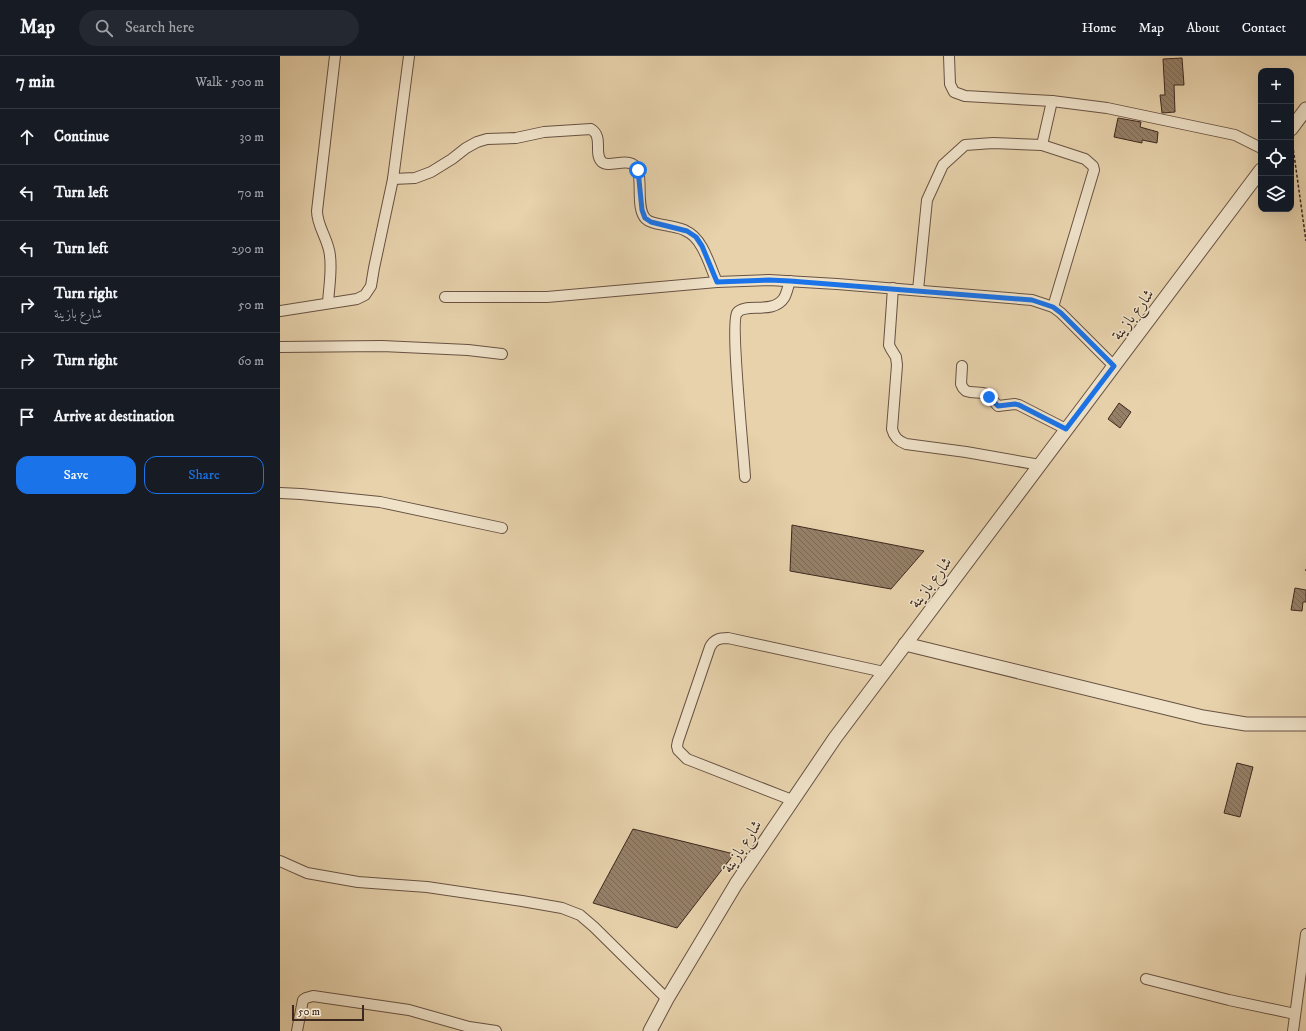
<!DOCTYPE html>
<meta charset="utf-8">
<style>
:root{--surface:#171b24;--page:#242831;--text:#f1f3f6;--muted:#9ea1a6;--line:#363941;--accent:#1a73e8}
body{margin:0;font-family:"IM FELL DW Pica",Amiri,serif;background:var(--page);color:var(--text)}
.controls{position:absolute;right:12px;top:12px;display:grid;overflow:hidden;border-radius:8px;box-shadow:0 4px 16px #0002}
.controls button{width:36px;height:36px;display:grid;place-items:center;padding:0;border:0;border-bottom:1px solid var(--line);background:var(--surface);color:var(--text);font:20px sans-serif}
.scale{position:absolute;left:12px;bottom:10px;width:72px;box-sizing:border-box;padding-left:4px;border:2px solid #3d281f;border-top:0;font-size:11px;line-height:14px;white-space:nowrap;color:#3d281f;-webkit-text-stroke:3px #efe2c9;paint-order:stroke}
.stop{position:absolute;width:12px;height:12px;margin:-9px;border:3px solid #1a73e8;border-radius:50%;background:#fff}
.stop.end{background:#1a73e8;border-color:#fff;box-shadow:0 1px 4px #0008}
.list{margin:0;padding:0;list-style:none}
h2{display:flex;justify-content:space-between;align-items:center;height:52px;margin:0;padding:0 16px;font-size:17px}
h2 small{font-size:13px;font-weight:400;color:var(--muted)}
.list li{display:grid;grid-template-columns:26px 1fr auto;gap:12px;align-items:center;box-sizing:border-box;height:56px;padding:0 16px;border-top:1px solid var(--line)}
.list b{display:block;font-size:15px;white-space:nowrap}
.list p{margin:0;font-size:13px;white-space:nowrap;color:var(--muted)}
.list em{font-size:13px;font-style:normal;color:var(--muted)}
.actions{display:flex;gap:8px;padding:12px 16px}
.actions a{flex:1;padding:9px 0;border:1px solid var(--accent);border-radius:12px;text-align:center;font-size:14px;color:var(--accent)}
.actions .main{background:var(--accent);color:#fff}
.icon{flex:none;width:22px;height:22px;fill:none;stroke:currentColor;stroke-width:2;stroke-linecap:round;stroke-linejoin:round}
.map{position:relative;flex:none;width:1026px;height:975px;overflow:hidden}
header{display:flex;align-items:center;gap:24px;box-sizing:border-box;height:56px;padding:0 20px;background:var(--surface);border-bottom:1px solid var(--line)}
header strong{font-size:19px}
nav{display:flex;gap:22px;margin-inline-start:auto;font-size:14px}
.search{width:280px;height:36px;background:var(--page);display:flex;align-items:center;gap:10px;box-sizing:border-box;padding:0 14px;border-radius:22px;color:var(--muted);font-size:15px}
main{display:flex}
aside{flex:1;background:var(--surface)}
.map>svg:first-child{display:block}
</style>
<header>
<strong>Map</strong>
<div class="search"><svg class="icon" aria-label="search" viewBox="0 0 24 24"><circle cx="10" cy="10" r="6"/><path d="M15 15l6 6"/></svg>Search here</div>
<nav><a>Home</a><a>Map</a><a>About</a><a>Contact</a></nav>
</header>
<main>
<aside>
<h2>7 min<small>Walk · 500 m</small></h2>
<ul class="list">
<li><svg class="icon" aria-label="ahead" viewBox="0 0 24 24"><path d="M12 20V5M6 11l6-6 6 6"/></svg><div><b>Continue</b></div><em>30 m</em></li>
<li><svg class="icon" aria-label="left" viewBox="0 0 24 24"><path d="M17 20v-9H6M10 6l-5 5 5 5"/></svg><div><b>Turn left</b></div><em>70 m</em></li>
<li><svg class="icon" aria-label="left" viewBox="0 0 24 24"><path d="M17 20v-9H6M10 6l-5 5 5 5"/></svg><div><b>Turn left</b></div><em>290 m</em></li>
<li><svg class="icon" aria-label="right" viewBox="0 0 24 24"><path d="M7 20v-9h11M14 6l5 5-5 5"/></svg><div><b>Turn right</b><p>شارع بازينة</p></div><em>50 m</em></li>
<li><svg class="icon" aria-label="right" viewBox="0 0 24 24"><path d="M7 20v-9h11M14 6l5 5-5 5"/></svg><div><b>Turn right</b></div><em>60 m</em></li>
<li><svg class="icon" aria-label="arrive" viewBox="0 0 24 24"><path d="M6 21V4h12l-3 4 3 4H6"/></svg><div><b>Arrive at destination</b></div></li>
</ul>
<div class="actions"><a class="main">Save</a><a>Share</a></div>
</aside>
<div class="map">
<svg width="1026" height="975" viewBox="0 0 1026 975">
<defs>
<pattern id="building-back-hatch" width="6" height="6" patternUnits="userSpaceOnUse"><rect width="6" height="6" fill="#958068"/><path d="M-1 5l2 2M0 0l6 6M5-1l2 2" fill="none" stroke="#7b6955"/></pattern>
</defs>
<rect width="100%" height="100%" fill="#e7d2ac"/>
<filter id="stains"><feTurbulence type="fractalNoise" baseFrequency=".005" numOctaves="4"/><feColorMatrix values="0 0 0 0 .2 0 0 0 0 .09 0 0 0 0 .02 0 0 0 .5 -.17"/></filter>
<radialGradient id="worn" r=".72"><stop offset=".6" stop-color="#630" stop-opacity="0"/><stop offset="1" stop-color="#630" stop-opacity=".3"/></radialGradient>
<g fill="url(#building-back-hatch)" stroke="#3d281f">
<polygon points="902,2 904,29 894,29 895,56 882,57 880,39 885,39 883,3"/>
<polygon points="838,62 861,66 860,71 878,76 877,87 862,84 862,87 834,81"/>
<polygon points="839,347 851,356 840,372 828,363"/>
<polygon points="512,469 644,495 611,533 510,515"/>
<polygon points="1015,532 1026,534 1026,546 1023,546 1022,555 1011,554"/>
<polygon points="957,707 973,711 960,761 944,757"/>
<polygon points="353,773 454,798 397,872 313,847"/>
</g>
<g fill="none" stroke-linecap="round" stroke-linejoin="round">
<defs>
<g id="minor">
<polyline points="669,0 670,28 674,36 685,40 772,45 827,52 955,79 981,92"/>
<polyline points="762,89 772,45"/>
<path d="M113,123L135,122L151,116L172,103L186,92L197,86L207,83L236,82L264,76L311,73C324,81 313,98 322,106C330,113 352,98 358,115C362,127 356,154 366,163C371,168 381,168 389,170C394,171 401,172 406,175C423,182 430,211 437,226"/>
<path d="M613,232L609,289L611,293L616,301L617,309L612,373C614,381 618,385 626,388L686,396L760,409"/>
<polyline points="638,234 647,144 663,109 685,89 713,87 762,89 805,103 813,110 814,114 773,251"/>
<polyline points="165,241 267,241 437,226 489,224 557,228 752,244 773,251 781,257 834,310"/>
<path d="M48,247C49,231 52,215 50,200C49,184 37,171 37,155L55,0"/>
<polyline points="0,255 77,243 85,239 91,230 94,212 113,123 129,0"/>
<polyline points="0,291 102,290 188,294 222,298"/>
<polyline points="682,310 681,328 683,332 686,335 690,336 703,337 707,338 718,350 735,348 739,349 786,373"/>
<path d="M465,421C464,401 450,266 457,257C465,246 493,259 504,242C507,237 508,230 510,225"/>
<polyline points="0,437 21,438 100,446 222,472"/>
<path d="M512,744L407,703L398,694L397,690L398,685L430,591C434,583 440,582 448,582L604,616"/>
<polyline points="0,805 27,817 78,826 147,831 242,845 282,852 300,859 314,871 387,943"/>
<polyline points="866,923 949,944 1015,958"/>
<polyline points="17,975 23,944 26,942 33,940 129,954 189,971 216,975"/>
<polyline points="1013,975 1026,878"/>
</g>
<g id="tertiary">
<polyline points="1011,73 1026,53"/>
<polyline points="625,588 923,661 966,668 1026,668"/>
<polyline points="370,975 387,943 456,828 555,682 981,114"/>
</g>
</defs>
<use href="#minor" stroke="#685242" stroke-width="12"/>
<use href="#tertiary" stroke="#685242" stroke-width="15"/>
<g stroke="#3d281f" stroke-width="1.5" stroke-dasharray="3 2" stroke-linecap="butt">
<polyline points="1012,84 1026,185"/>
<polyline points="1026,513 1026,515"/>
</g>
<use href="#minor" stroke="#efe2c9" stroke-width="10"/>
<use href="#tertiary" stroke="#efe2c9" stroke-width="13"/>
</g>
<g fill="none" stroke-linecap="round" stroke-linejoin="round">
<polyline stroke="#1a73e8" stroke-width="5" points="358,114 362,154 365,162 371,166 407,175 416,181 422,190 437,226 489,224 510,225 752,244 773,251 781,257 834,310 786,373 739,349 735,348 718,350 709,341"/>
</g>
<g text-anchor="middle" stroke-width="3" stroke-linejoin="round" paint-order="stroke">
<g font-size="16" fill="#3d281f" stroke="#efe2c9">
<text transform="translate(852 258) rotate(-53)" y="6">شارع بازينة</text>
<text transform="translate(650 526) rotate(-53)" y="6">شارع بازينة</text>
<text transform="translate(461 790) rotate(-57)" y="6">شارع بازينة</text>
</g>
</g>
<rect width="100%" height="100%" filter="url(#stains)"/>
<rect width="100%" height="100%" fill="url(#worn)"/>
</svg>
<div class="controls">
<button>+</button>
<button>−</button>
<button><svg class="icon" aria-label="locate" viewBox="0 0 24 24"><circle cx="12" cy="12" r="6"/><path d="M12 2v4M12 18v4M2 12h4M18 12h4"/></svg></button>
<button><svg class="icon" aria-label="layers" viewBox="0 0 24 24"><path d="M12 4l9 5-9 5-9-5zM3 14l9 5 9-5"/></svg></button>
</div>
<div class="scale">50 m</div>
<div class="stop" style="left:358px;top:114px"></div>
<div class="stop end" style="left:709px;top:341px"></div>
</div>
</main>
